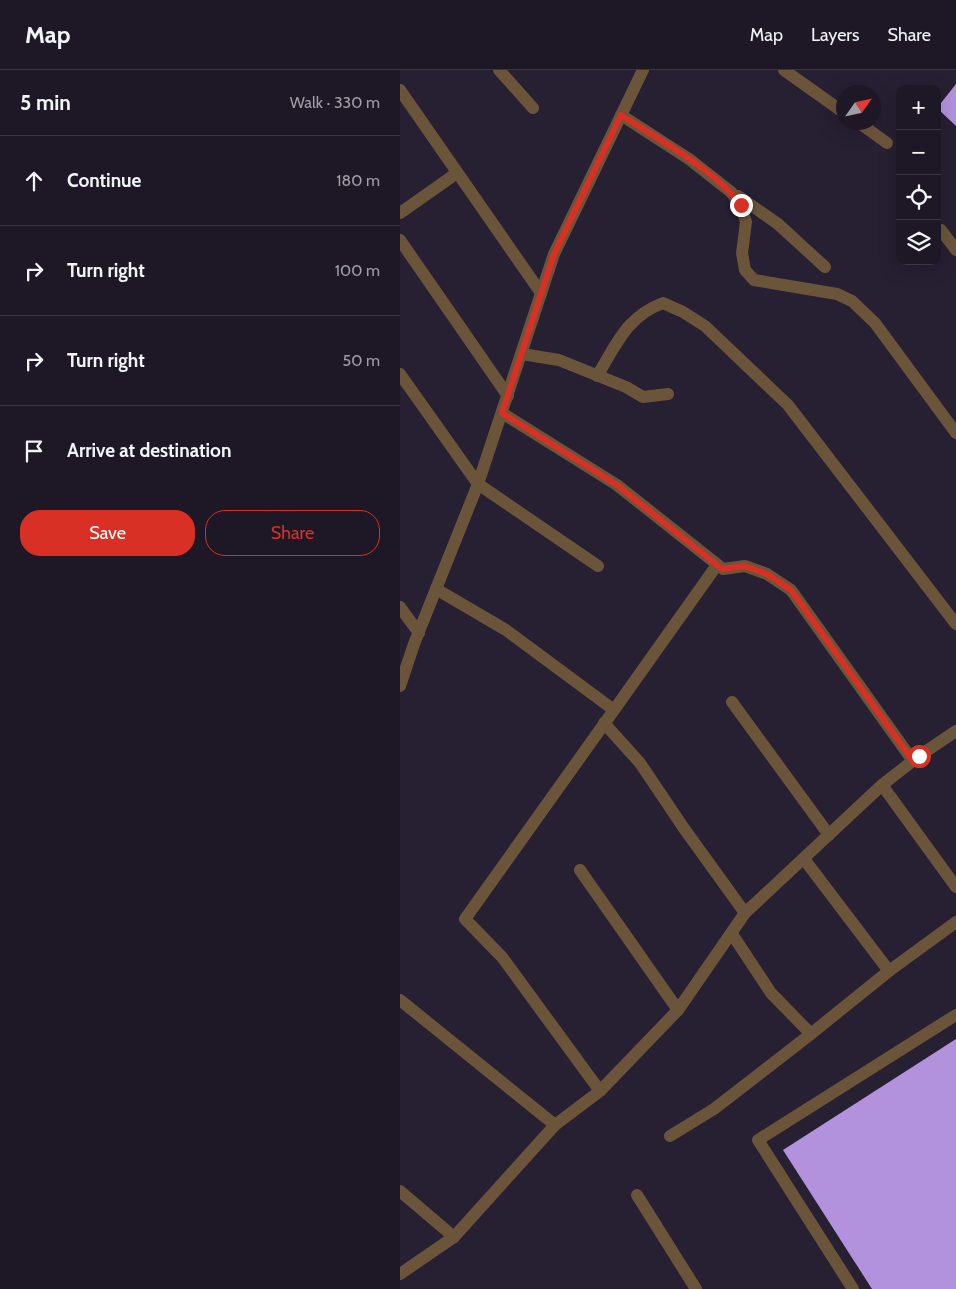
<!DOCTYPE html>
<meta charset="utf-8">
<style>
:root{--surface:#1d1726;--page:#25202e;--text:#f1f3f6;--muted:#a09fa7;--line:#3b3643;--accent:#d93025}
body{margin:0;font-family:Cabin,sans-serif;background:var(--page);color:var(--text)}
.controls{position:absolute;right:15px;top:15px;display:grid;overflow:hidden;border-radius:10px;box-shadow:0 5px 20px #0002}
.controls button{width:45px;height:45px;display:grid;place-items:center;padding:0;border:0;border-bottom:1px solid var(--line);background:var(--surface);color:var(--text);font:25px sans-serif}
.compass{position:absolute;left:436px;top:15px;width:45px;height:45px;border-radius:50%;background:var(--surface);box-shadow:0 5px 20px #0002;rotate:56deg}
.stop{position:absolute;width:15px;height:15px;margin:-11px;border:4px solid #d93025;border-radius:50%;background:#fff}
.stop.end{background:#d93025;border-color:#fff;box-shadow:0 1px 5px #0008}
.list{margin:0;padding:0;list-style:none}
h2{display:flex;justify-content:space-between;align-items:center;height:65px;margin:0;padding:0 20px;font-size:21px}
h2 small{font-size:16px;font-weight:400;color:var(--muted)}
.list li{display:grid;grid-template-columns:32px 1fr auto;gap:15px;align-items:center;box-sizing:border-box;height:90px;padding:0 20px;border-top:1px solid var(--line)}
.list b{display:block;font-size:19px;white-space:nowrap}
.list em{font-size:16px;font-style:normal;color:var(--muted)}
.actions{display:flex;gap:10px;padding:15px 20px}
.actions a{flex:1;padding:11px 0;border:1px solid var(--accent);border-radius:20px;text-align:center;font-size:18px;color:var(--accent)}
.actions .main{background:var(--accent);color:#fff}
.icon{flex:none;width:28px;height:28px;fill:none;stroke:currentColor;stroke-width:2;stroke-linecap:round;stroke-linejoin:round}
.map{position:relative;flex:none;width:556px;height:1219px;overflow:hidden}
header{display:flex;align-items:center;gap:30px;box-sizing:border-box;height:70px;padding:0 25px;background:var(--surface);border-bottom:1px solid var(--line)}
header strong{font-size:24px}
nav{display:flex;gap:28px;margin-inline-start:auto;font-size:18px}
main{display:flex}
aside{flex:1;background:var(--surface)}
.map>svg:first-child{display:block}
</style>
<header>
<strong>Map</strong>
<nav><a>Map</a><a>Layers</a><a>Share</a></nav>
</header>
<main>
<aside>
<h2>5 min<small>Walk · 330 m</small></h2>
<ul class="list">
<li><svg class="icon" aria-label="ahead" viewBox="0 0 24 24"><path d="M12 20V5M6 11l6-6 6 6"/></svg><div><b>Continue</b></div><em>180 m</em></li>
<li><svg class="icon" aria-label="right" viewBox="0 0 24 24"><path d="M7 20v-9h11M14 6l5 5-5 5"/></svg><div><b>Turn right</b></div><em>100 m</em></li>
<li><svg class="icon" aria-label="right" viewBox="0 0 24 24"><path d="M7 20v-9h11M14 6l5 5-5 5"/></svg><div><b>Turn right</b></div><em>50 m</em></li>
<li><svg class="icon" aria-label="arrive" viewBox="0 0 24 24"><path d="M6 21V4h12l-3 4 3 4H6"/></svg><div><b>Arrive at destination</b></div></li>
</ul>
<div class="actions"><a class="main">Save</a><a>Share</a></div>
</aside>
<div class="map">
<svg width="556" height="1219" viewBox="0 0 556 1219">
<rect width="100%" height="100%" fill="#271f32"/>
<g fill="#b292dc">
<polygon points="556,14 556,56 537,38"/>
<polygon points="556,969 556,1219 472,1219 383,1080"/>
</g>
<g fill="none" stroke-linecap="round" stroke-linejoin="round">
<g stroke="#6b553a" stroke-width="12">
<polyline points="99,0 133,38"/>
<polyline points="384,0 443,42"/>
<polyline points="0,20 141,223"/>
<polyline points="221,45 289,89 331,122 341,135 346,152 342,183 345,200 354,210 437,224 452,231 475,253 556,363"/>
<polyline points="458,52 487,73"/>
<polyline points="338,126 378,154 425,197"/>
<polyline points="0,143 57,103"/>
<polyline points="541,160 556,180"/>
<polyline points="0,170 108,326"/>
<polyline points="122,284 159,290 226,317 243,327 268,324"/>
<polyline points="0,304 78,414 198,496"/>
<path d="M197,306C217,274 226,247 263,233L283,242L305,256L388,335L556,554"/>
<polyline points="102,343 217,415 323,499 345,496 367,504 391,520 513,691"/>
<polyline points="36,519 106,560 214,640 317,495"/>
<polyline points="0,537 19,563"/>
<polyline points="0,616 14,574 78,414 154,184 243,0"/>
<polyline points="332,632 429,765"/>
<polyline points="204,653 240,693 283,757 345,843"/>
<polyline points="482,715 556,817"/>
<polyline points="404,789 489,901"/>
<polyline points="180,800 278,940"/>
<polyline points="332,864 371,923 411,964"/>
<polyline points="0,930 155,1055"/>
<polyline points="200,1021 102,887 65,849 214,640"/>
<polyline points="270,1066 314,1039 407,967 489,901 556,852"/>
<polyline points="0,1121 54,1167"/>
<polyline points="237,1125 296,1219"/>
<polyline points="0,1204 54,1167 155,1055 200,1021 278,940 345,843 482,715 519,686 556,661"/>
<polyline points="453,1219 358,1070 556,945"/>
</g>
</g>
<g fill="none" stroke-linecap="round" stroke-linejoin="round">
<path stroke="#d93025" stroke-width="6" d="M341,135C315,100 258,69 221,45L154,184L102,343L217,415L322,499L345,496L367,504L391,520L513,691L519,686"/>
</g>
</svg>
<div class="controls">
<button>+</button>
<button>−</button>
<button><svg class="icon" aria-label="locate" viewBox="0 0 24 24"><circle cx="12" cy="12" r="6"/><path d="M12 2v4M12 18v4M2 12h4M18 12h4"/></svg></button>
<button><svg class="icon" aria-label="layers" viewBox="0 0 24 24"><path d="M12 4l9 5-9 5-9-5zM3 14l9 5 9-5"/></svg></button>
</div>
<svg class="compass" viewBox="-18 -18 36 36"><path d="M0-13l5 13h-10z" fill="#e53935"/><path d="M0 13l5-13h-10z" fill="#a09fa7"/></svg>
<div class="stop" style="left:519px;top:686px"></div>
<div class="stop end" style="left:341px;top:135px"></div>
</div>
</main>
